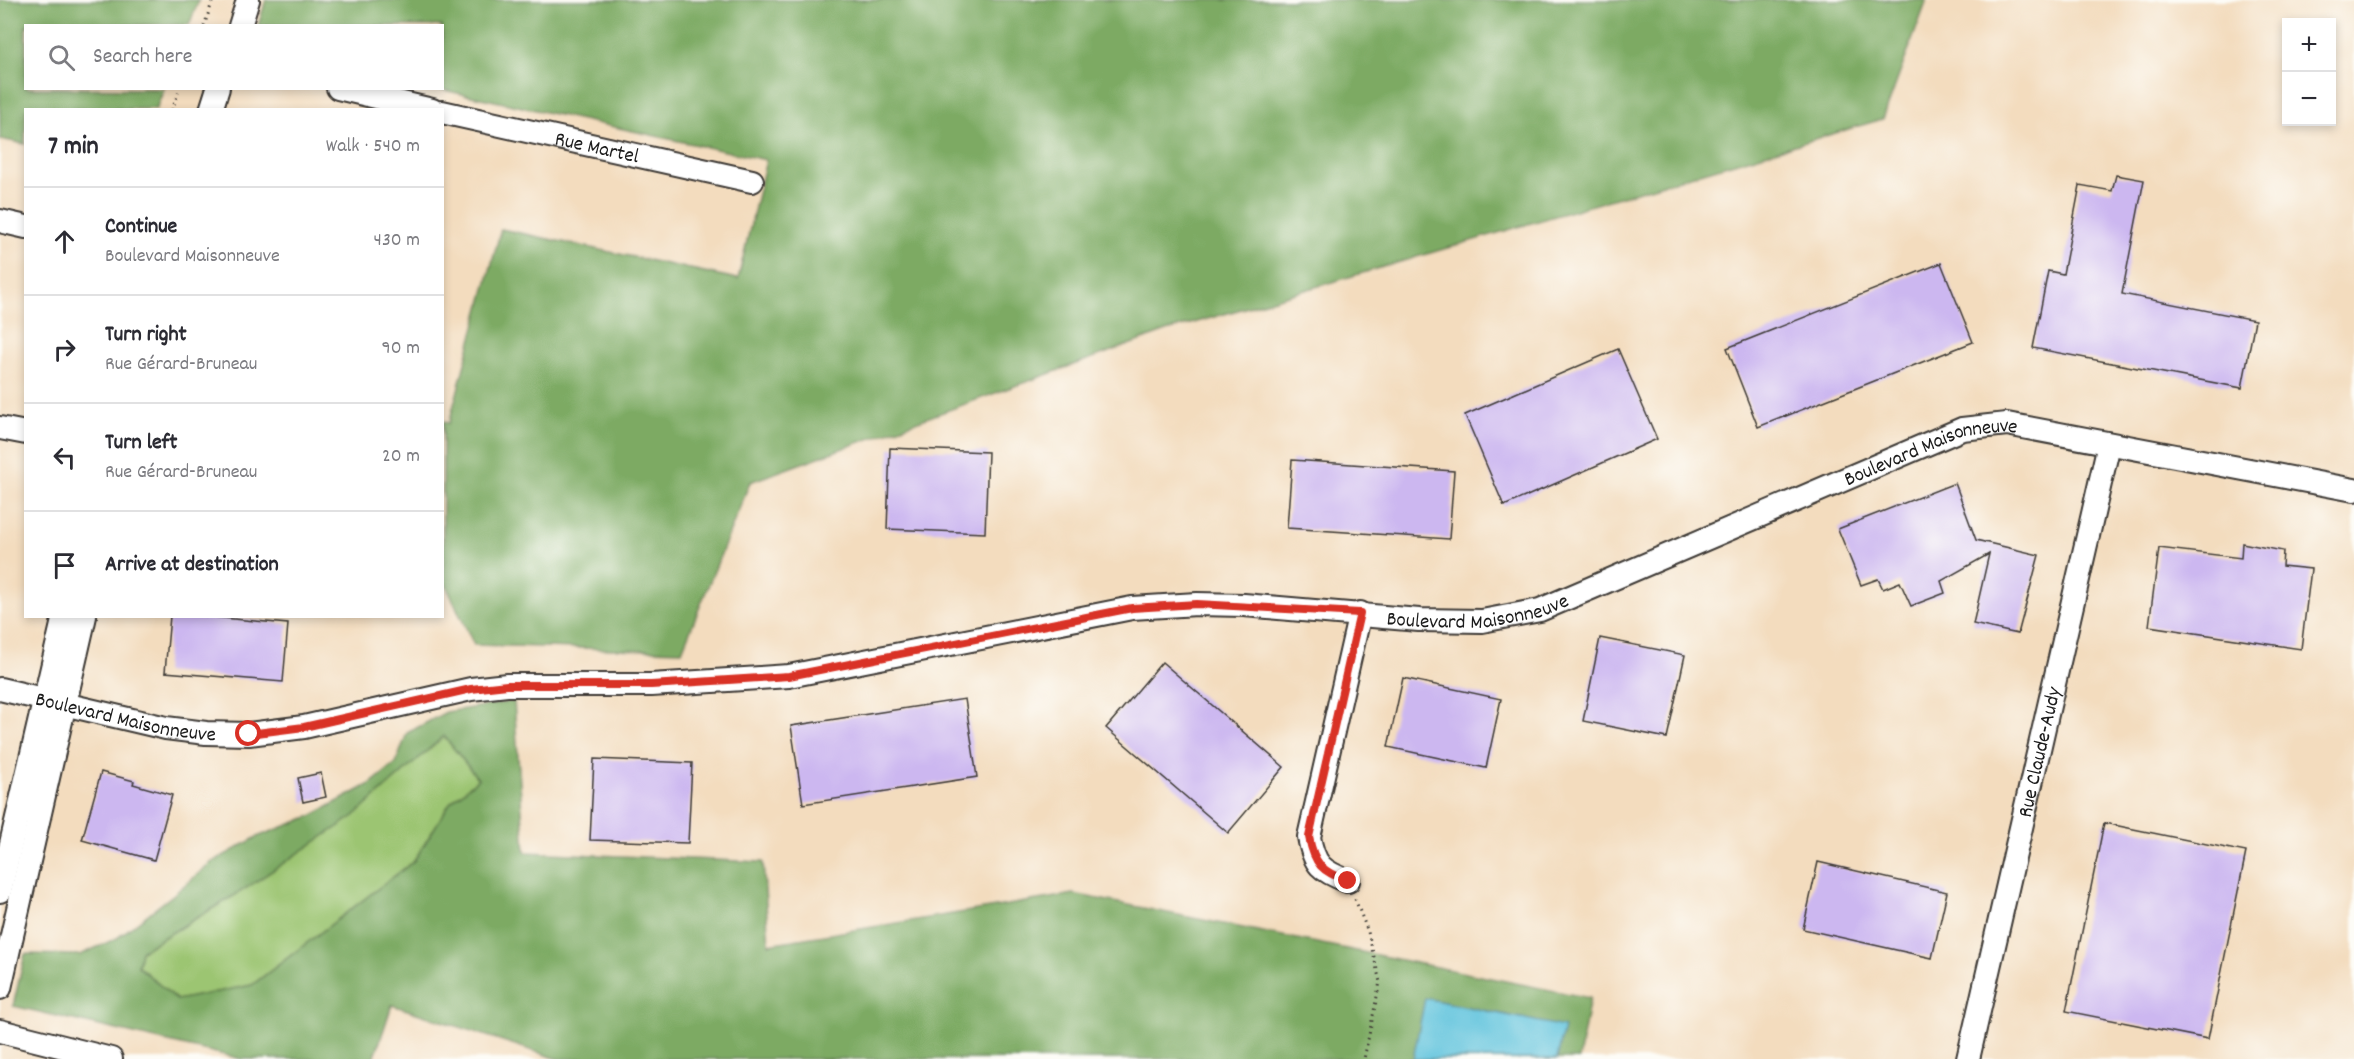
<!DOCTYPE html>
<meta charset="utf-8">
<style>
:root{--surface:#fff;--page:#f7f7f7;--text:#2b2b33;--muted:#7c7c81;--line:#e1e1e2}
body{margin:0;font-family:Dekko,sans-serif;background:var(--page);color:var(--text)}
.controls{position:absolute;right:18px;top:18px;display:grid;overflow:hidden;border-radius:0px;box-shadow:0 3px 9px #0003}
.controls button{width:54px;height:54px;display:grid;place-items:center;padding:0;border:0;border-bottom:2px solid var(--line);background:var(--surface);color:var(--text);font:30px sans-serif}
.stop{position:absolute;width:18px;height:18px;margin:-14px;border:4px solid #d93025;border-radius:50%;background:#fff}
.stop.end{background:#d93025;border-color:#fff;box-shadow:0 2px 6px #0008}
.list{margin:0;padding:0;list-style:none}
h2{display:flex;justify-content:space-between;align-items:center;height:78px;margin:0;padding:0 24px;font-size:26px}
h2 small{font-size:20px;font-weight:400;color:var(--muted)}
.list li{display:grid;grid-template-columns:39px 1fr auto;gap:18px;align-items:center;box-sizing:border-box;height:108px;padding:0 24px;border-top:2px solid var(--line)}
.list b{display:block;font-size:22px;white-space:nowrap}
.list p{margin:0;font-size:20px;white-space:nowrap;color:var(--muted)}
.list em{font-size:20px;font-style:normal;color:var(--muted)}
.icon{flex:none;width:33px;height:33px;fill:none;stroke:currentColor;stroke-width:2;stroke-linecap:round;stroke-linejoin:round}
.map{position:relative;flex:none;width:2354px;height:1059px;overflow:hidden}
.search{position:absolute;background:var(--surface);box-shadow:0 3px 9px #0003;left:24px;top:24px;width:420px;height:66px;display:flex;align-items:center;gap:15px;box-sizing:border-box;padding:0 21px;border-radius:0px;color:var(--muted);font-size:22px}
.panel{position:absolute;background:var(--surface);box-shadow:0 3px 9px #0003;left:24px;top:108px;width:420px;height:510px;border-radius:0px}
.map>svg:first-child{display:block}
</style>
<div class="map">
<svg width="2354" height="1059" viewBox="0 0 2354 1059">
<rect width="100%" height="100%" fill="#fdfcf7"/>
<filter id="ink" filterUnits="userSpaceOnUse"><feTurbulence type="fractalNoise" baseFrequency=".0167" numOctaves="2"/><feDisplacementMap in="SourceGraphic" scale="12" xChannelSelector="R" yChannelSelector="G"/><feConvolveMatrix kernelMatrix="1 2 1 2 8 2 1 2 1" color-interpolation-filters="sRGB"/></filter>
<filter id="wash" filterUnits="userSpaceOnUse"><feTurbulence type="fractalNoise" baseFrequency=".008" numOctaves="4" result="noise"/><feDisplacementMap in="SourceGraphic" scale="24" xChannelSelector="R" yChannelSelector="G"/><feGaussianBlur stdDeviation="1.35" result="paint"/><feColorMatrix in="noise" values="0 0 0 0 0 0 0 0 0 0 0 0 0 0 0 0 0 1.4 0 .05"/><feComposite in="paint" operator="in"/></filter>
<g filter="url(#wash)">
<rect width="100%" height="100%" fill="#f3dcbe"/>
<polygon fill="#9cc572" stroke="#5c7047" stroke-width="1.5" points="444,736 478,779 450,803 414,861 252,985 177,1000 138,966 141,951 240,892 354,816"/>
<g fill="#7daa64" stroke="#4c6340" stroke-width="1.5" fill-rule="evenodd">
<polygon points="0,0 199,0 189,25 26,26 26,88 164,89 156,109 26,110 25,144 0,139"/>
<polygon points="266,0 1927,0 1883,119 1167,331 750,482 682,651 474,645 443,579 443,422 449,423 501,229 738,279 766,160 439,89 442,88 442,26 258,26"/>
<path d="M514,701L525,852L763,862L769,944L1074,894L1590,998L1579,1059H558L392,1005L374,1059H242L13,1006L25,954L80,955L117,938L174,894L212,862L257,837L311,816L370,784L396,763L407,733L446,712ZM444,736L478,779L450,803L414,861L252,985L177,1000L138,966L141,951L240,892L354,816Z"/>
</g>
<polygon fill="#5fc3dd" stroke="#3e707c" stroke-width="1.5" points="1425,998 1564,1027 1557,1059 1413,1059"/>
<g id="blocks">
<g fill="#ccb7f0">
<polygon points="2116,175 2144,180 2122,294 2255,320 2242,388 2033,348 2048,271 2063,274 2080,185 2112,191"/>
<polygon points="1941,263 1973,342 1758,427 1727,348"/>
<polygon points="1618,349 1657,439 1504,506 1465,415"/>
<polygon points="890,448 988,452 985,533 887,529"/>
<polygon points="1292,460 1454,471 1449,539 1287,528"/>
<polygon points="1955,483 1976,540 2039,555 2018,634 1973,624 1989,554 1941,581 1945,593 1911,606 1900,582 1883,589 1878,579 1861,585 1838,529"/>
<polygon points="2242,543 2283,551 2282,566 2311,569 2301,649 2149,626 2159,548 2241,558"/>
<polygon points="170,616 202,616 288,624 283,682 165,672"/>
<polygon points="1600,638 1685,655 1667,738 1583,721"/>
<polygon points="1162,662 1284,767 1228,833 1106,728"/>
<polygon points="1403,678 1501,699 1486,768 1388,747"/>
<polygon points="965,699 977,777 803,804 791,726"/>
<polygon points="594,759 692,763 688,843 590,840"/>
<polygon points="101,772 134,781 133,784 172,795 154,860 82,840"/>
<polygon points="321,773 326,797 303,802 298,778"/>
<polygon points="2104,823 2246,852 2208,1039 2066,1011"/>
<polygon points="1818,862 1947,892 1932,958 1803,929"/>
</g>
</g>
</g>
<g filter="url(#ink)">
<use href="#blocks" fill-opacity="0" stroke="#3c3934" stroke-width="1.5"/>
<g fill="none" stroke-linecap="round" stroke-linejoin="round">
<defs>
<g id="minor">
<polyline points="240,26 248,0"/>
<polyline points="338,88 432,110"/>
<polyline points="211,110 218,88"/>
<path id="s1" d="M442,112L752,181"/>
<polyline points="0,221 26,227"/>
<polyline points="0,428 26,433"/>
<path id="s2" d="M0,689L166,728L206,733L249,734L304,727L471,689L507,685H651L789,676L1132,608L1197,604L1244,605L1419,620L1482,621L1540,610L1962,429L2007,424L2354,490"/>
<path d="M1348,881C1321,871 1314,865 1309,837L1360,613"/>
<polyline points="0,891 64,616"/>
<polyline points="0,988 85,616"/>
<polyline points="0,1031 111,1059"/>
<path id="s3" d="M1968,1059L2109,444"/>
</g>
</defs>
<use href="#minor" stroke="#3c3934" stroke-width="26"/>
<g stroke="#3c3934" stroke-width="3" stroke-dasharray="1.5 4.5" stroke-linecap="butt">
<polyline points="204,26 213,0"/>
<polyline points="172,110 180,88"/>
<polyline points="1355,899 1368,932 1380,982 1364,1059"/>
</g>
<use href="#minor" stroke="#fff" stroke-width="22"/>
</g>
</g>
<g fill="none" stroke-linecap="round" stroke-linejoin="round" filter="url(#ink)">
<path stroke="#d93025" stroke-width="8" d="M249,734L304,727L471,689L507,685H651L789,676L1132,608L1197,604L1360,613L1309,837C1314,864 1322,872 1348,881"/>
</g>
<g text-anchor="middle" stroke-width="4.5" stroke-linejoin="round" paint-order="stroke">
<g font-size="21" fill="#1c1c1c" stroke="#fdfcf7">
<text dy="7" stroke="none"><textPath href="#s1" startOffset="159">Rue Martel</textPath></text>
<text dy="7" stroke="none"><textPath href="#s2" startOffset="1982">Boulevard Maisonneuve</textPath></text>
<text dy="7" stroke="none"><textPath href="#s2" startOffset="1496">Boulevard Maisonneuve</textPath></text>
<text dy="7" stroke="none"><textPath href="#s2" startOffset="129">Boulevard Maisonneuve</textPath></text>
<text dy="7" stroke="none"><textPath href="#s3" startOffset="315">Rue Claude-Audy</textPath></text>
</g>
</g>
</svg>
<div class="controls">
<button>+</button>
<button>−</button>
</div>
<div class="stop" style="left:249px;top:734px"></div>
<div class="stop end" style="left:1348px;top:881px"></div>
<div class="search"><svg class="icon" aria-label="search" viewBox="0 0 24 24"><circle cx="10" cy="10" r="6"/><path d="M15 15l6 6"/></svg>Search here</div>
<section class="panel">
<h2>7 min<small>Walk · 540 m</small></h2>
<ul class="list">
<li><svg class="icon" aria-label="ahead" viewBox="0 0 24 24"><path d="M12 20V5M6 11l6-6 6 6"/></svg><div><b>Continue</b><p>Boulevard Maisonneuve</p></div><em>430 m</em></li>
<li><svg class="icon" aria-label="right" viewBox="0 0 24 24"><path d="M7 20v-9h11M14 6l5 5-5 5"/></svg><div><b>Turn right</b><p>Rue Gérard-Bruneau</p></div><em>90 m</em></li>
<li><svg class="icon" aria-label="left" viewBox="0 0 24 24"><path d="M17 20v-9H6M10 6l-5 5 5 5"/></svg><div><b>Turn left</b><p>Rue Gérard-Bruneau</p></div><em>20 m</em></li>
<li><svg class="icon" aria-label="arrive" viewBox="0 0 24 24"><path d="M6 21V4h12l-3 4 3 4H6"/></svg><div><b>Arrive at destination</b></div></li>
</ul>
</section>
</div>
